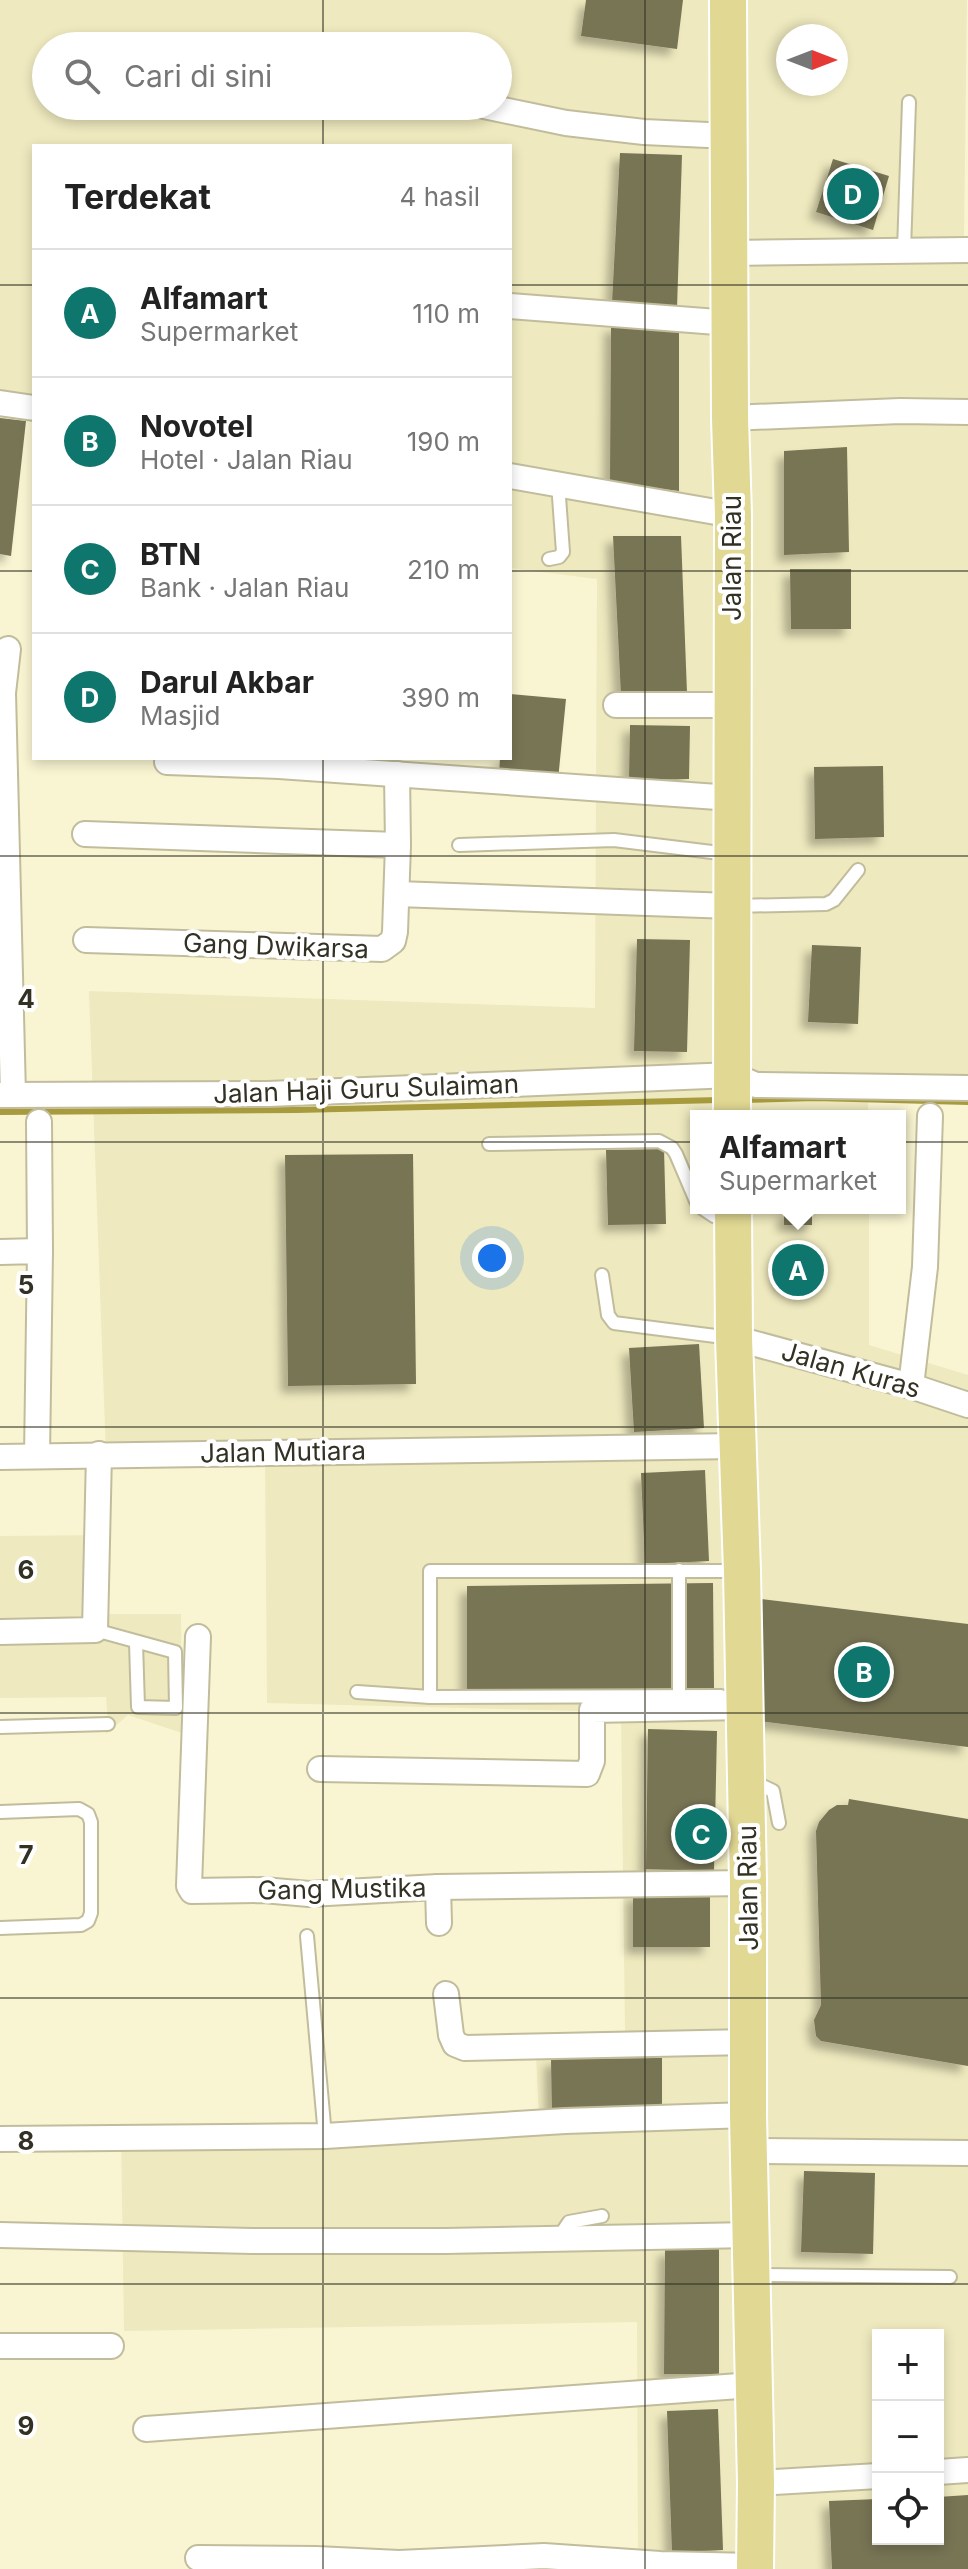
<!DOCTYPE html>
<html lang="id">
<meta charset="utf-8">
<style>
:root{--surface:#fff;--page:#f2f2f2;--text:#222;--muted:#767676;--line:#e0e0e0;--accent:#0f766e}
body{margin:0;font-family:Inter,sans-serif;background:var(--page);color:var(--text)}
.controls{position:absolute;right:24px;bottom:24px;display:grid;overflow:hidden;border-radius:0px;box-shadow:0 4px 12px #0003}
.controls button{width:72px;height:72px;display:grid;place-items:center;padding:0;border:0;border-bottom:2px solid var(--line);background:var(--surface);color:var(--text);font:40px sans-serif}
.compass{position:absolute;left:776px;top:24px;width:72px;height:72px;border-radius:50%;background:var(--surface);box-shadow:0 4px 12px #0003;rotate:90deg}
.you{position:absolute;left:492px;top:1258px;width:28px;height:28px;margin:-20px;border:6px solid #fff;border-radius:50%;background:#1a73e8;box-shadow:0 0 0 12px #1a73e833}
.badge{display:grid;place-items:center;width:52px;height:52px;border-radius:50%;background:var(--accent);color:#fff;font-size:26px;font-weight:700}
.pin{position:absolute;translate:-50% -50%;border:4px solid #fff;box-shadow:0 2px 8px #0006}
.popup{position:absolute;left:690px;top:1110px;width:216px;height:104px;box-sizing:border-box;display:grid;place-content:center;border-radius:0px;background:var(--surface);filter:drop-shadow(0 2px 6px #0005);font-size:26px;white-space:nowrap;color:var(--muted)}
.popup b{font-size:30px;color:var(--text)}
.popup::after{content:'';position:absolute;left:50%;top:100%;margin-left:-16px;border:16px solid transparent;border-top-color:var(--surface)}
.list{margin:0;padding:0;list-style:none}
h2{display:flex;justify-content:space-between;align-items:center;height:104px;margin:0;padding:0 32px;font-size:34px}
h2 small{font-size:26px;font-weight:400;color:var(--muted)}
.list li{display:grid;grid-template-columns:52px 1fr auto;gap:24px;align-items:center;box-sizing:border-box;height:128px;padding:0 32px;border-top:2px solid var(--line)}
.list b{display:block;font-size:30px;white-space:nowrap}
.list p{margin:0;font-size:26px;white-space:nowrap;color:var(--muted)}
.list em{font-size:26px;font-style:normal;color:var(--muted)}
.icon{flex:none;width:44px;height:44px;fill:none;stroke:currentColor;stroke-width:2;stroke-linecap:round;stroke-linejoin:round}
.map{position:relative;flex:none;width:968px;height:2569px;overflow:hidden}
.search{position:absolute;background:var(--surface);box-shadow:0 4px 12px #0003;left:32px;top:32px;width:480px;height:88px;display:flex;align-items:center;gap:20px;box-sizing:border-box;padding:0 28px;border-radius:44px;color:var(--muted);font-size:30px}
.panel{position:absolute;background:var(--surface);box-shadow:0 4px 12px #0003;left:32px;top:144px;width:480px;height:616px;border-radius:0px}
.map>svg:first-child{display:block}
</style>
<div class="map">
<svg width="968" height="2569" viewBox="0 0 968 2569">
<defs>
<filter id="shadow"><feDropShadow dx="-7" dy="7" stdDeviation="4" flood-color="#0004"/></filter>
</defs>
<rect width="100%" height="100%" fill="#f9f5d2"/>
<g fill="#eee9be" fill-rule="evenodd">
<path d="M0,0H967L964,237L968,238V1098L868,1096V1116H696V1208H869V1345L968,1375V2569H638L637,2322L124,2331L121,2134L539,2118L535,2035L625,2031L621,1712L267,1703L265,1456L106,1455L89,991L595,1008L597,579L510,568V146H34V419L0,414ZM788,36H836V84H788ZM46,46H498V106H46ZM878,2335H938V2539H878Z"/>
<polygon points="105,1535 105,1614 181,1614 182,1733 128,1715 106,1734 108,1724 106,1697 0,1698 0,1536"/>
</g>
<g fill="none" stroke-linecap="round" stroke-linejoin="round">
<g stroke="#a79b3d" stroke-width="6">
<polyline points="744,1100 816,1098 968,1102"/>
<polyline points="0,1112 296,1110 720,1100"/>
</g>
</g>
<g fill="#787455" filter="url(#shadow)">
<polygon points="586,0 683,0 677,49 581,36"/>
<polygon points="620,153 682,155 677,308 612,303"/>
<polygon points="833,159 889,176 873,230 816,212"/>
<polygon points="611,325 679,329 679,491 610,482"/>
<polygon points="0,418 26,421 11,556 0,554"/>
<polygon points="847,447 849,552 784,555 784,451"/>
<polygon points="613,536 681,536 687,693 621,695"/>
<polygon points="790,569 851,569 851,629 791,629"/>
<polygon points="510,694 566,699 558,780 499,774 500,758 510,758"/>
<polygon points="630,725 690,726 689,779 629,779"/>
<polygon points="883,766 884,837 815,839 814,767"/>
<polygon points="637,939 690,940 687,1052 634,1051"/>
<polygon points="812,945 861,947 858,1024 808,1022"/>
<polygon points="664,1149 666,1224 608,1225 606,1150"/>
<polygon points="413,1154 416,1384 288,1386 285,1155"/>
<rect x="784" y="1212" width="28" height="13"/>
<polygon points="814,1256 815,1283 782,1284 782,1257"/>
<polygon points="699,1344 704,1428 634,1432 629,1348"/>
<polygon points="705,1470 709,1561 645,1564 641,1473"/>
<polygon points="713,1583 714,1688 467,1691 467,1586"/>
<polygon points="761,1599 968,1624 968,1747 759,1721"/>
<polygon points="648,1729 717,1731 714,1871 646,1869"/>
<polygon points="849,1799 968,1819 968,2066 821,2041 816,2036 814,2020 821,2005 816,1831 819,1822 829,1810 837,1805 848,1805"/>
<rect x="633" y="1893" width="77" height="54"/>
<polygon points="662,2058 662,2112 552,2114 551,2059"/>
<polygon points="804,2171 875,2173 873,2254 801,2252"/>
<polygon points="665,2249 719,2249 719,2374 664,2374"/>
<polygon points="718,2409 723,2550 672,2552 667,2411"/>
<polygon points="968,2495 968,2569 832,2569 829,2501 878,2499 878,2539 938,2539 938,2497"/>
</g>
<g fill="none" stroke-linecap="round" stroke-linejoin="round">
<defs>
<g id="service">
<polyline points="904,250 909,102"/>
<polyline points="549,559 559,557 563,552 558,483"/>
<polyline points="459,845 614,840 728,854"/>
<polyline points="734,906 826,904 834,900 858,870"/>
<polyline points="489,1144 659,1141 672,1148 676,1154 696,1201"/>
<polyline points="702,1208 714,1216 728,1217"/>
<polyline points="602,1275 608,1315 614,1323 731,1338"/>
<polyline points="679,1570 679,1696"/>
<polyline points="95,1630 175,1652 176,1708 138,1707 136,1643"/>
<polyline points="357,1692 430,1697 721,1696"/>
<polyline points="430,1697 430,1571 739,1571"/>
<polyline points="0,1727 108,1724"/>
<polyline points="752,1781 773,1791 779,1823"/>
<polyline points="0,1812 79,1809 88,1814 91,1822 91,1913 88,1921 81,1925 0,1928"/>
<polyline points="307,1936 325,2136"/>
<polyline points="557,2240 569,2222 602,2216"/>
<polyline points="755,2275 950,2277"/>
</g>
<g id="minor">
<polyline points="484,106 566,123 644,132 729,136"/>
<polyline points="730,253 968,250"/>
<polyline points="510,306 730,323"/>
<polyline points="0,403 34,408"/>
<polyline points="730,418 900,411 968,412"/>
<polyline points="510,476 733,515"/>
<polyline points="8,649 3,693 13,1095"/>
<polyline points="616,705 733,705"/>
<polyline points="167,762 279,766 732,798"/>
<polyline points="85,834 398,845"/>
<polyline points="397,894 731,906"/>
<polyline points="86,940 382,949 393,941 395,932 398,845 397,774"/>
<polyline points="0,1095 268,1094 732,1075 756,1085 968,1088"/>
<polyline points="39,1122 40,1251"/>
<polyline points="0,1252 40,1251 37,1456"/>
<polyline points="734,1338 911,1386 968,1405"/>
<polyline points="911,1386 925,1267 930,1116"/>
<polyline points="0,1457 737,1446"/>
<polyline points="0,1632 95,1630 99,1454"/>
<polyline points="198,1637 189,1886 192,1891 263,1890 309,1894 438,1887 748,1883"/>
<polyline points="320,1769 587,1774 592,1761 592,1710 745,1707"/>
<polyline points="438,1887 439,1923"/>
<polyline points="446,1994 451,2035 455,2044 465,2048 749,2042"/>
<polyline points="0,2139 325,2136 565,2121 748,2115"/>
<polyline points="749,2151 968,2153"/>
<polyline points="0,2235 252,2241 445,2241 751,2235"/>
<polyline points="0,2346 111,2346"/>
<polyline points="146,2429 753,2385"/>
<polyline points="938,2472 968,2470"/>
<polyline points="756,2483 878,2476"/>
<polyline points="198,2558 316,2559 399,2563 544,2556 660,2564 755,2566"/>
</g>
<g id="primary">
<polyline points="728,0 730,418 733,515 732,1116"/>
<polyline points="733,1208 734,1338 742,1571 748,1883 748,2115 756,2483 755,2569"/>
</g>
</defs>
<use href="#service" stroke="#c1bd9c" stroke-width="16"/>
<use href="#minor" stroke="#c1bd9c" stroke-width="28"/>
<use href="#primary" stroke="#fff" stroke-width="40"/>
<use href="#service" stroke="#fff" stroke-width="12"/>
<use href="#minor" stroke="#fff" stroke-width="24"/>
<use href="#primary" stroke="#e1d893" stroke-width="36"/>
</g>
<path fill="none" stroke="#323123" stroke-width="2" stroke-opacity="0.55" d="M323,0V46M645,0V2569M323,106V146M0,285H34M510,285H968M0,571H34M510,571H968M323,758V2569M0,856H968M0,1142H968M0,1427H968M0,1713H968M0,1998H968M0,2284H968"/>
<g text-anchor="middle" stroke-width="8" stroke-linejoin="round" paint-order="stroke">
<g font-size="26" fill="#323123" stroke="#fff">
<text transform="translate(732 558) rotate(-90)" y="9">Jalan Riau</text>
<text transform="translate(276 946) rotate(2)" y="9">Gang Dwikarsa</text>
<text transform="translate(366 1089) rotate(-2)" y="9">Jalan Haji Guru Sulaiman</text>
<text transform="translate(851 1370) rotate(16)" y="9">Jalan Kuras</text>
<text transform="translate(283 1452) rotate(-1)" y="9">Jalan Mutiara</text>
<text transform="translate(748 1888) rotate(-91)" y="9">Jalan Riau</text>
<text transform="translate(342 1889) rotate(-1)" y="9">Gang Mustika</text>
</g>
</g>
<g font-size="26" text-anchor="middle" font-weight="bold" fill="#323123" stroke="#fff" stroke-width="8" stroke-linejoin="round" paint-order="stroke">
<text x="26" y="1008">4</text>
<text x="26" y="1294">5</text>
<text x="26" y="1579">6</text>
<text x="26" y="1864">7</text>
<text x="26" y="2150">8</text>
<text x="26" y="2435">9</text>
</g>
</svg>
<div class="controls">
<button>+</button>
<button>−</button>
<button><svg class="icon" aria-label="locate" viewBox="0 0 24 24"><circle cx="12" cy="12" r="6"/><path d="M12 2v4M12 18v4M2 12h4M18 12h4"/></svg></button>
</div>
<svg class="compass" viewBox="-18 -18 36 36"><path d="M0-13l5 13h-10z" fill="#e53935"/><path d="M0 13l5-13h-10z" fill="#767676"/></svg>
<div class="you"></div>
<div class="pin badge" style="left:798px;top:1270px">A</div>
<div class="popup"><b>Alfamart</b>Supermarket</div>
<div class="pin badge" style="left:864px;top:1672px">B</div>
<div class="pin badge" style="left:701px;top:1834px">C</div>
<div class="pin badge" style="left:853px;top:194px">D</div>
<div class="search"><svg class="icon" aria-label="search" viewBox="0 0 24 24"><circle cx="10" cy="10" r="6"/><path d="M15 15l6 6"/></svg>Cari di sini</div>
<section class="panel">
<h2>Terdekat<small>4 hasil</small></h2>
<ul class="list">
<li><span class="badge">A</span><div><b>Alfamart</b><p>Supermarket</p></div><em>110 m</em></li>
<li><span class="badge">B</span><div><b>Novotel</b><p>Hotel · Jalan Riau</p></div><em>190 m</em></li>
<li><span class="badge">C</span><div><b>BTN</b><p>Bank · Jalan Riau</p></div><em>210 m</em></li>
<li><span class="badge">D</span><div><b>Darul Akbar</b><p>Masjid</p></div><em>390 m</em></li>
</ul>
</section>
</div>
